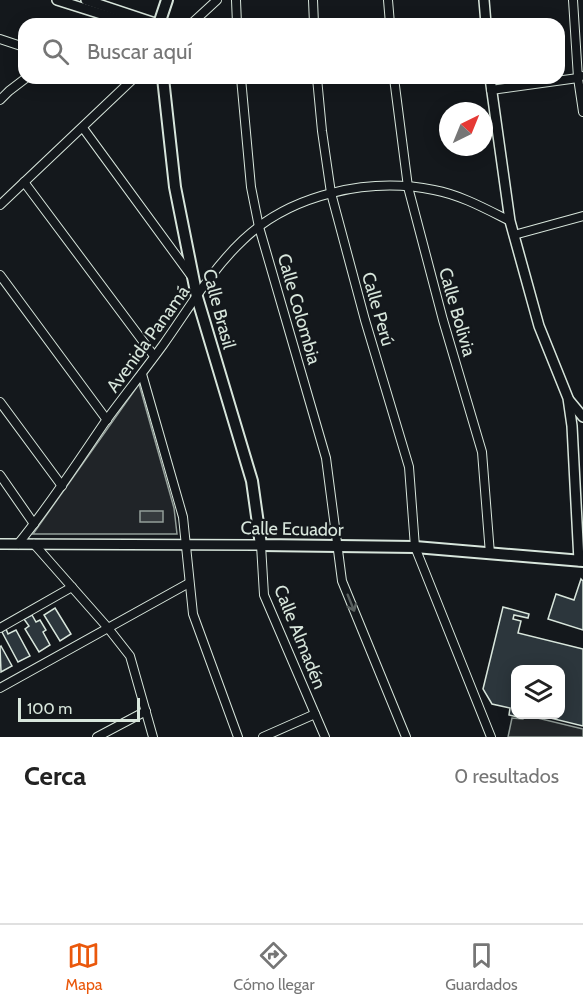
<!DOCTYPE html>
<html lang="es">
<meta charset="utf-8">
<style>
:root{--surface:#fff;--page:#f6f6f6;--text:#222;--muted:#767676;--line:#e0e0e0;--accent:#ea580c}
body{margin:0;font-family:Cabin,sans-serif;background:var(--page);color:var(--text)}
.controls{position:absolute;right:18px;bottom:18px;display:grid;overflow:hidden;border-radius:12px;box-shadow:0 3px 15px #0003}
.controls button{width:54px;height:54px;display:grid;place-items:center;padding:0;border:0;border-bottom:2px solid var(--line);background:var(--surface);color:var(--text);font:30px sans-serif}
.compass{position:absolute;left:439px;top:102px;width:54px;height:54px;border-radius:50%;background:var(--surface);box-shadow:0 3px 15px #0003;rotate:43deg}
.scale{position:absolute;left:18px;bottom:15px;width:122px;box-sizing:border-box;padding-left:6px;border:3px solid #d8e6dc;border-top:0;font-size:16px;line-height:21px;white-space:nowrap;color:#d8e6dc;-webkit-text-stroke:4px #14181c;paint-order:stroke}
.list{margin:0;padding:0;list-style:none}
h2{display:flex;justify-content:space-between;align-items:center;height:78px;margin:0;padding:0 24px;font-size:26px}
h2 small{font-size:20px;font-weight:400;color:var(--muted)}
.icon{flex:none;width:33px;height:33px;fill:none;stroke:currentColor;stroke-width:2;stroke-linecap:round;stroke-linejoin:round}
.map{position:relative;flex:none;width:583px;height:737px;overflow:hidden}
.search{position:absolute;background:var(--surface);box-shadow:0 3px 15px #0003;left:18px;right:18px;top:18px;height:66px;display:flex;align-items:center;gap:15px;box-sizing:border-box;padding:0 21px;border-radius:18px;color:var(--muted);font-size:22px}
.sheet{height:186px;background:var(--surface)}
nav{display:flex;justify-content:space-around;align-items:center;box-sizing:border-box;height:84px;border-top:2px solid var(--line);background:var(--surface);font-size:16px;color:var(--muted)}
nav a{display:grid;justify-items:center;gap:3px}
nav .on{color:var(--accent)}
.map>svg:first-child{display:block}
</style>
<div class="map">
<svg width="583" height="737" viewBox="0 0 583 737">
<rect width="100%" height="100%" fill="#14181c"/>
<polygon fill="#202428" stroke="#939e99" stroke-width="1.5" points="139,384 174,508 177,534 33,534"/>
<polygon fill="#24282b" stroke="#939e99" stroke-width="1.5" points="525,715 583,729 583,737 508,737 512,718 523,719"/>
<rect fill="#363b3e" stroke="#939e99" stroke-width="1.5" x="140" y="511" width="23" height="11"/>
<g fill="#2c363c" stroke="#d8e6dc" stroke-width="1.5">
<polygon points="581,579 583,581 583,630 548,619 556,594 574,600"/>
<polygon points="503,607 529,614 528,618 514,615 513,619 521,621 518,633 583,649 583,726 534,714 560,714 560,670 516,670 516,714 523,714 522,718 509,715 510,708 492,704 483,689"/>
<polygon points="55,608 71,634 60,641 44,615"/>
<polygon points="32,615 36,622 40,620 46,630 43,632 50,645 39,652 25,629 29,626 24,619"/>
<polygon points="6,629 8,634 16,630 30,656 18,662 2,632"/>
<polygon points="1,646 12,666 1,672 0,647"/>
</g>
<g fill="none" stroke-linecap="round" stroke-linejoin="round">
<defs>
<g id="minor">
<polyline points="236,0 237,24"/>
<polyline points="313,0 314,24"/>
<polyline points="388,0 390,24"/>
<polyline points="573,0 578,78 583,112"/>
<polyline points="191,24 217,0"/>
<polyline points="0,39 24,47"/>
<polyline points="241,78 251,187 259,227 326,458 342,581 406,737"/>
<polyline points="317,78 322,131 331,193 365,320 409,467 415,547 491,737"/>
<polyline points="394,78 408,187 443,320 482,452 490,554"/>
<polyline points="491,90 578,78 581,76"/>
<polyline points="0,100 9,91 26,78"/>
<polyline points="83,128 192,277"/>
<polyline points="24,182 154,356"/>
<polyline points="0,205 134,78"/>
<polyline points="514,235 583,216"/>
<polyline points="0,275 107,420"/>
<polyline points="142,374 183,517 193,614 238,737"/>
<polyline points="0,402 62,486"/>
<polyline points="0,475 34,524"/>
<path d="M18,544C50,505 77,463 105,422C124,396 144,371 163,345C188,310 211,270 243,240C291,194 369,177 434,190C461,195 486,209 510,221"/>
<polyline points="34,544 108,628 130,656 153,737"/>
<polyline points="261,545 264,595 325,737"/>
<polyline points="0,628 72,587"/>
<polyline points="0,688 189,583"/>
<polyline points="97,737 146,711"/>
<polyline points="263,737 315,714"/>
</g>
<g id="tertiary">
<polyline points="57,0 133,24"/>
<polyline points="86,0 158,24"/>
<polyline points="484,0 486,24"/>
<polyline points="490,78 510,221 539,326 568,398 572,426 579,561"/>
<polyline points="569,400 583,417"/>
<polyline points="0,544 261,545"/>
</g>
<g id="secondary">
<polyline points="159,24 167,0"/>
<polyline points="163,78 175,187 197,297 252,481 261,545 415,547 583,561"/>
</g>
</defs>
<use href="#minor" stroke="#d8e6dc" stroke-width="10"/>
<use href="#tertiary" stroke="#d8e6dc" stroke-width="12"/>
<use href="#secondary" stroke="#d8e6dc" stroke-width="14"/>
<use href="#minor" stroke="#14181c" stroke-width="8"/>
<use href="#tertiary" stroke="#14181c" stroke-width="9"/>
<use href="#secondary" stroke="#14181c" stroke-width="10"/>
</g>
<defs><path id="oneway-shaft" d="M-6 0H5M1.5-3L5.5 0L1.5 3" fill="none" stroke-width="1.6" stroke-linecap="round" stroke-linejoin="round" transform="scale(1.5)"/></defs>
<use stroke="#59605f" href="#oneway-shaft" transform="translate(351 603) rotate(68)"/>
<g text-anchor="middle" stroke-width="4.5" stroke-linejoin="round" paint-order="stroke">
<g font-size="18" fill="#d8e6dc" stroke="#14181c">
<text transform="translate(219 309) rotate(75)" y="6">Calle Brasil</text>
<text transform="translate(299 309) rotate(74)" y="6">Calle Colombia</text>
<text transform="translate(378 309) rotate(74)" y="6">Calle Perú</text>
<text transform="translate(457 312) rotate(74)" y="6">Calle Bolivia</text>
<text transform="translate(148 339) rotate(-54)" y="6">Avenida Panamá</text>
<text transform="translate(292 529) rotate(1)" y="6">Calle Ecuador</text>
<text transform="translate(300 637) rotate(68)" y="6">Calle Almadén</text>
</g>
</g>
</svg>
<div class="controls">
<button><svg class="icon" aria-label="layers" viewBox="0 0 24 24"><path d="M12 4l9 5-9 5-9-5zM3 14l9 5 9-5"/></svg></button>
</div>
<svg class="compass" viewBox="-18 -18 36 36"><path d="M0-13l5 13h-10z" fill="#e53935"/><path d="M0 13l5-13h-10z" fill="#767676"/></svg>
<div class="scale">100 m</div>
<div class="search"><svg class="icon" aria-label="search" viewBox="0 0 24 24"><circle cx="10" cy="10" r="6"/><path d="M15 15l6 6"/></svg>Buscar aquí</div>
</div>
<section class="sheet">
<h2>Cerca<small>0 resultados</small></h2>
<ul class="list">
</ul>
</section>
<nav>
<a class="on"><svg class="icon" aria-label="map" viewBox="0 0 24 24"><path d="M3 6l6-2 6 2 6-2v14l-6 2-6-2-6 2zM9 4v14M15 6v14"/></svg>Mapa</a>
<a><svg class="icon" aria-label="directions" viewBox="0 0 24 24"><path d="M12 3l9 9-9 9-9-9zM9 14v-3h6M13 9l2 2-2 2"/></svg>Cómo llegar</a>
<a><svg class="icon" aria-label="saved" viewBox="0 0 24 24"><path d="M7 4h10v16l-5-4-5 4z"/></svg>Guardados</a>
</nav>
